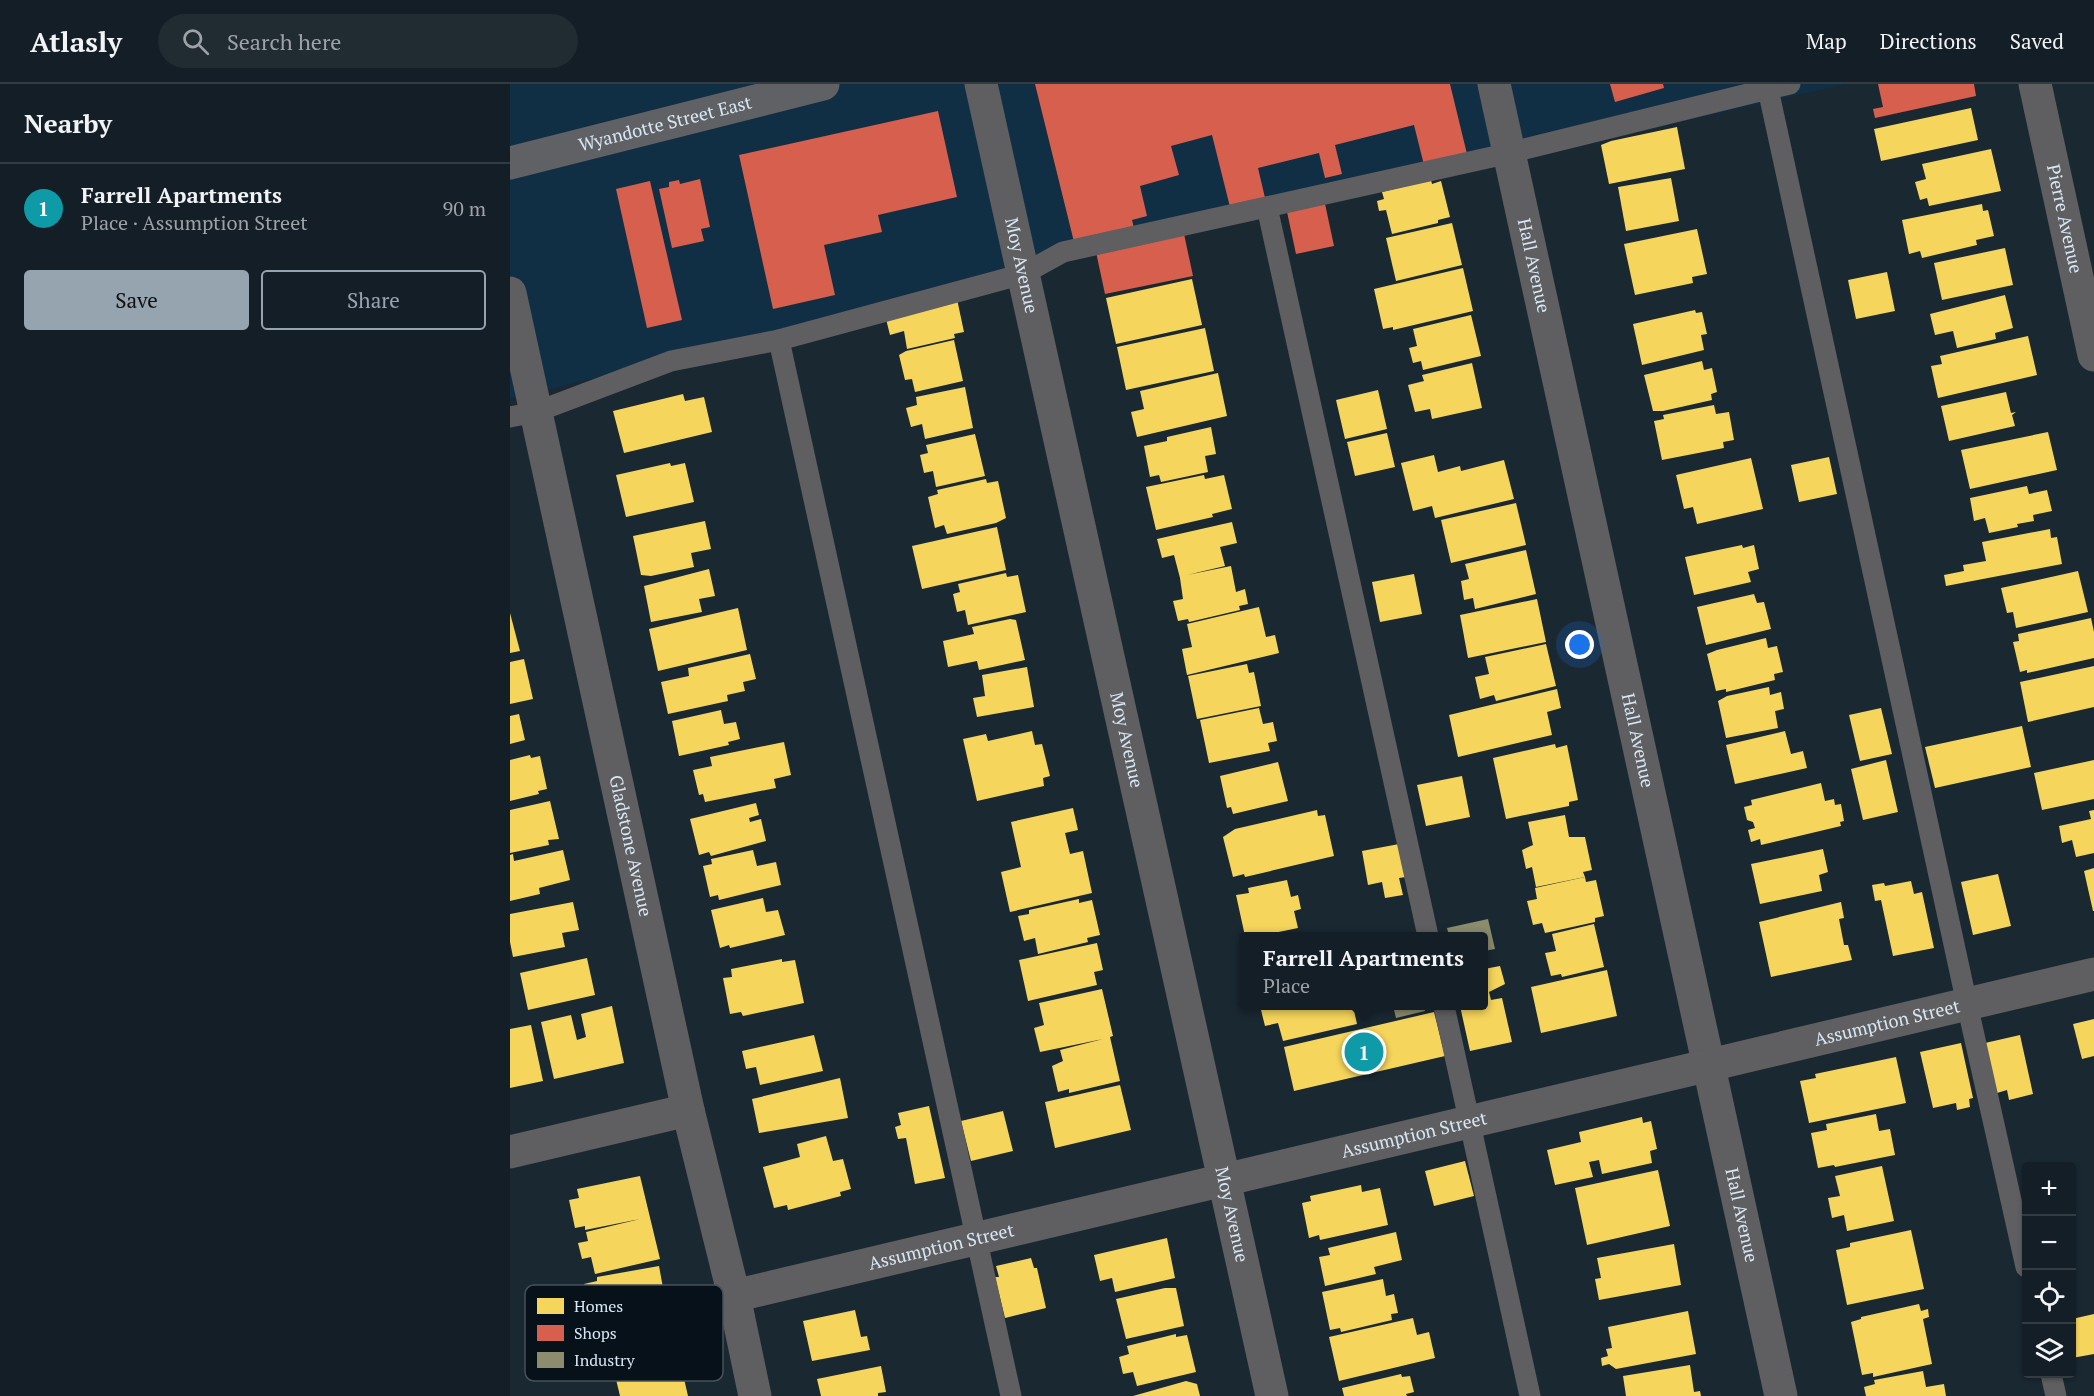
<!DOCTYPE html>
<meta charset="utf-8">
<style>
:root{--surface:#141e26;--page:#212b32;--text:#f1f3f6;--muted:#9da2a7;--line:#333c43;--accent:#96a4b0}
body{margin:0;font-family:"PT Serif",serif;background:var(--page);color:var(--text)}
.controls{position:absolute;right:18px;bottom:18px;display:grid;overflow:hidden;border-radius:6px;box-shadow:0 2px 4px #0004}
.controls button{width:54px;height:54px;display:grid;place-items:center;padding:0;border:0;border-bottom:2px solid var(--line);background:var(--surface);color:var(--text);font:30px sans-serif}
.you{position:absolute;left:1070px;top:561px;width:21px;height:21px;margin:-15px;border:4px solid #fff;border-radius:50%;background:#1a73e8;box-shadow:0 0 0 9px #1a73e833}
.badge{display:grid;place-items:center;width:39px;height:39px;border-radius:50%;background:var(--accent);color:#fff;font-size:20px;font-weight:700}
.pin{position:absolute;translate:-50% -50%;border:3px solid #fff;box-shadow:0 2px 6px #0006}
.popup{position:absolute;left:729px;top:848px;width:249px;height:78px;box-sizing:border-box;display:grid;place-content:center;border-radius:6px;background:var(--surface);filter:drop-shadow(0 2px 4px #0005);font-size:20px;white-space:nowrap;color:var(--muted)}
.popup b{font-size:22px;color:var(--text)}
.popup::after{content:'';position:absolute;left:50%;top:100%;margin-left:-12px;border:12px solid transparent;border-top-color:var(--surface)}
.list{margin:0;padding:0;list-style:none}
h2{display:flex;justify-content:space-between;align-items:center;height:78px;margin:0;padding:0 24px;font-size:26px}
h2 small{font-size:20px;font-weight:400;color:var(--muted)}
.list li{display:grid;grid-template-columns:39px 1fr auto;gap:18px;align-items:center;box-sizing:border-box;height:90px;padding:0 24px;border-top:2px solid var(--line)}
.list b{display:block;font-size:22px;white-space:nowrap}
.list p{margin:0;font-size:20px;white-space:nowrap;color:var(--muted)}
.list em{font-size:20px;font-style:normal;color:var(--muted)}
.actions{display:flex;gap:12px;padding:18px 24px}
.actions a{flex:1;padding:14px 0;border:2px solid var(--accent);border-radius:6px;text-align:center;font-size:21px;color:var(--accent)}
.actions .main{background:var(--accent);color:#111}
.icon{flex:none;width:33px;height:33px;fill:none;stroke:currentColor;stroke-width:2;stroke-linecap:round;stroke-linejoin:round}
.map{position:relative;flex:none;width:1584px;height:1312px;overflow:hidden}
header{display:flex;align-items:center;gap:36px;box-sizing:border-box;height:84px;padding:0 30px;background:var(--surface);border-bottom:2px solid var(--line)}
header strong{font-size:28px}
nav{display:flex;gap:33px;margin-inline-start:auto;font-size:21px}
.search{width:420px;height:54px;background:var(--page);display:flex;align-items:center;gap:15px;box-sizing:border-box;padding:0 21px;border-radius:33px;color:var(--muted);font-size:22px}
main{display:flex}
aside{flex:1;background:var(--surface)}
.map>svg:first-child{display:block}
</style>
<header>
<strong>Atlasly</strong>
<div class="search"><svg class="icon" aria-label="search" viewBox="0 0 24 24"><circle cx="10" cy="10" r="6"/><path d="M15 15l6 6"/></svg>Search here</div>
<nav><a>Map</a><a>Directions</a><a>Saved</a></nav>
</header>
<main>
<aside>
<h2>Nearby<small></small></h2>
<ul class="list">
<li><span class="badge" style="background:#0f9aa8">1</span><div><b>Farrell Apartments</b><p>Place · Assumption Street</p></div><em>90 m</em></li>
</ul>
<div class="actions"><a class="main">Save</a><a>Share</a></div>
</aside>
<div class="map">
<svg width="1584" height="1312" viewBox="0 0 1584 1312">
<rect width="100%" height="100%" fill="#1a2832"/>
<polygon fill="#102e44" points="0,0 1337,0 540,180 0,315"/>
<g fill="#f6d55c">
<polygon points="1461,24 1468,56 1371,77 1364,45"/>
<polygon points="1167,43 1175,85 1099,100 1091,61 1101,57"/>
<polygon points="1481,65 1491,107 1419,122 1417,114 1410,116 1405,98 1416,95 1412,80"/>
<polygon points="1161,94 1169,137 1116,147 1108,103"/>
<polygon points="921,96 922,100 931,97 940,133 928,136 928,139 882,150 876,126 869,127 867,117 874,115 872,108"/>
<polygon points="1472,120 1473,127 1478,126 1484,152 1466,156 1467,161 1412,174 1410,167 1399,170 1392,136"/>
<polygon points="942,139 952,181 886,197 876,154"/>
<polygon points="1187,145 1197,190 1182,193 1183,199 1125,211 1114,160"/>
<polygon points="1495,164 1503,201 1432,216 1424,179"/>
<polygon points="953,184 963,227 883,246 883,243 873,245 864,205"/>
<polygon points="1377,188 1385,227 1346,235 1338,196"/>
<polygon points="682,195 692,241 606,260 596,214"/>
<polygon points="1495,211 1503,244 1485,249 1486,255 1447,264 1443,247 1425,251 1420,230"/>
<polygon points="447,215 454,248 444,250 445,254 397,265 394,247 380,251 375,231"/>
<polygon points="1185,226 1186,229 1192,228 1197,250 1191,251 1194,266 1132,281 1123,240"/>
<polygon points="961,231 971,272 913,286 911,277 903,279 899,264 907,262 903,245"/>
<polygon points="695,244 704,287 616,306 607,263"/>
<polygon points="1518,252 1527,291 1428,314 1421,282 1432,280 1430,272"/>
<polygon points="444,256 453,297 405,308 402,295 395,296 389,271 396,267"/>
<polygon points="1192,277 1194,286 1202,284 1207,308 1201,310 1202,316 1153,327 1143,327 1134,291"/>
<polygon points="962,279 972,324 922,335 920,325 905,328 898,301 914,297 912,291"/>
<polygon points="708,289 717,332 627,353 621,328 634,325 630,307"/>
<polygon points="455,303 463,344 415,355 412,340 401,343 396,324 407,321 406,313"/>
<polygon points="868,306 877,345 835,355 826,316"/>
<polygon points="1496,308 1501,329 1506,328 1502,331 1505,342 1439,357 1431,322"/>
<polygon points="173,310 175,317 194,313 202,348 114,369 103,327"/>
<polygon points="1204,321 1206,330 1219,328 1224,356 1213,358 1214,364 1152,376 1144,337 1154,335 1153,331"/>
<polygon points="701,343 706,370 695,372 698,388 651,398 649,391 640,393 634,362 657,357 657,353"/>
<polygon points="1538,348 1547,386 1460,405 1451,366"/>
<polygon points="877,349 885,383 845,392 837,358"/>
<polygon points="465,350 475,392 426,403 423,387 414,389 410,371 418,369 416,361"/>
<polygon points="924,371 928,388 950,382 951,387 994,376 1004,415 925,434 922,422 903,427 891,379"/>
<polygon points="1319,373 1327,410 1289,418 1281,381"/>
<polygon points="1241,374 1253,425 1187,440 1183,423 1174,425 1166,391"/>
<polygon points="160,379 161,382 175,379 184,418 116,433 106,391"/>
<polygon points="694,391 695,395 714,391 722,425 702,430 703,433 646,446 636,403"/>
<polygon points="476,395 477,399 488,397 496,434 486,439 437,450 434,441 425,444 418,413 428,410 427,406"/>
<polygon points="1517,402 1519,410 1537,406 1542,427 1523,431 1524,437 1507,440 1508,443 1479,449 1475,434 1464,437 1460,414"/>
<polygon points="1006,419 1016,461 941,479 931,436"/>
<polygon points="195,437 201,465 181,469 184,483 141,492 131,491 123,452"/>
<polygon points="722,438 727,459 710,463 715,482 677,491 721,482 726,508 735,505 738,520 729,522 730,526 679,538 678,535 668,537 663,517 673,515 670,494 664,471 652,474 647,455"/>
<polygon points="487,443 496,486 412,505 402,462"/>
<polygon points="1540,445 1541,454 1547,453 1552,480 1436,502 1434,491 1454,487 1453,481 1476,477 1472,458"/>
<polygon points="1232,461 1233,464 1244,461 1249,485 1238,488 1241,498 1184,511 1175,473"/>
<polygon points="1016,466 1026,510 965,525 963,514 954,516 951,497 959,495 955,480"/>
<polygon points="199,485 205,512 189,515 192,528 141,538 134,502"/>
<polygon points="1568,487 1578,528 1506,544 1503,528 1497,529 1491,504"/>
<polygon points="496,489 497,493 508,491 516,528 458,541 455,526 447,528 443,510 450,508 448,500"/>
<polygon points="904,490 912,530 870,538 862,498"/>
<polygon points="1244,510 1247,519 1254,518 1261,545 1196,561 1187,523"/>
<polygon points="1027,515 1036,558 958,574 950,531"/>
<polygon points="749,523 756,553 765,551 769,569 677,591 672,565 682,563 677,540"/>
<polygon points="228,524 237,566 148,587 139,545"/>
<polygon points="0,529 10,567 0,569"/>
<polygon points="1581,534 1584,548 1584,574 1517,589 1517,586 1510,588 1503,558 1509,557 1508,550"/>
<polygon points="500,535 506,536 515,576 469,586 467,577 438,583 433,557 464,550 462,543"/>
<polygon points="1256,554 1258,564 1267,562 1273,588 1264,590 1265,596 1216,608 1216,605 1206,607 1197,570 1207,566"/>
<polygon points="1036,560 1046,602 986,617 984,611 970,615 965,593 979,590 975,573"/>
<polygon points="240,570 246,595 233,598 235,607 217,611 218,617 158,630 151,598 179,592 178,584"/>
<polygon points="14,575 23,615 0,620 0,578"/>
<polygon points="737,580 739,589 744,588 751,622 687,635 678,592"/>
<polygon points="1584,582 1584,623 1518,638 1510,598"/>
<polygon points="517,583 524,623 467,633 463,614 475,612 472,591"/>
<polygon points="1259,603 1260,611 1271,608 1274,625 1265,627 1268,644 1216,654 1208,617 1217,612"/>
<polygon points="1047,605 1051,624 1037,628 1042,651 948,673 939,631"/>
<polygon points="749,624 753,640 763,638 767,657 758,659 760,667 699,679 690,636"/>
<polygon points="1371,624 1382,670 1350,677 1339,631"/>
<polygon points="211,626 214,640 226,638 230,655 218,658 219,661 169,672 162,637"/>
<polygon points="9,630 15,656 0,660 0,632"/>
<polygon points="1512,642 1521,683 1425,704 1415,663"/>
<polygon points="522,647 525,661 532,660 540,692 533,694 534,702 467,717 453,655 476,650 478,657"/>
<polygon points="1275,647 1281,670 1293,667 1297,684 1225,700 1216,661"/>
<polygon points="274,658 281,691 264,695 266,704 195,718 193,710 189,711 183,686 202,682 200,673"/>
<polygon points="1045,660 1046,664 1057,661 1068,716 1059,718 1059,722 996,735 983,674"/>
<polygon points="20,671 21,674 30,672 37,705 28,707 29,710 0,717 0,676"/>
<polygon points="1376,676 1388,728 1353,736 1341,685"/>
<polygon points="1584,676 1584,715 1532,726 1524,689"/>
<polygon points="768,678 778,717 723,730 721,723 717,724 710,692"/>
<polygon points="952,692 960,733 916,742 907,701"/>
<polygon points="1311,699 1315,717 1324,715 1325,721 1331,720 1334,737 1330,738 1331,742 1251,761 1250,755 1241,758 1238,746 1245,744 1243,738 1237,736 1234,723 1242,721 1241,716"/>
<polygon points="40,717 49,755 38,756 39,761 0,769 0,726"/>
<polygon points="246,719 249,731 239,734 240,738 251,735 256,757 201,772 199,768 189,771 180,735"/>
<polygon points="563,724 568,746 555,749 560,770 573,767 582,809 500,828 491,788 511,783 501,738"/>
<polygon points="807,726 808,732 815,731 824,772 735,793 734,790 723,793 713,753 725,745"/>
<polygon points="1584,726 1584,769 1566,773 1562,756 1552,759 1549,742 1581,735 1579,727"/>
<polygon points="1055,731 1059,753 1075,753 1082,786 1073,788 1075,793 1026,803 1022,783 1016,785 1012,766 1023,761 1018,738"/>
<polygon points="889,760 896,793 889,794 893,811 875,814 872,798 858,801 852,767"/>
<polygon points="1313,765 1318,788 1309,791 1312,807 1250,820 1241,780"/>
<polygon points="53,766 60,796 29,804 30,810 0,817 0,771 3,770 4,777"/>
<polygon points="243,766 247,782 266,778 271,801 209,816 208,811 200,813 193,782 202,780 201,775"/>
<polygon points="1584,784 1584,827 1583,827 1574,787"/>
<polygon points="1488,790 1501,842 1463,851 1451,798"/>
<polygon points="1075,793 1076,798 1086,796 1094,832 1085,834 1085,838 1035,849 1032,839 1023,841 1017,817 1027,815 1025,804"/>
<polygon points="777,796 781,813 788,811 791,825 784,827 788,844 749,852 735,852 726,811 739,809 738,804"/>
<polygon points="1401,797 1404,810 1412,808 1424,864 1383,872 1371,816 1365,817 1362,801 1374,799 1375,802"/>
<polygon points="253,814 256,828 268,826 275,851 220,864 219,861 210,864 201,826"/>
<polygon points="569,815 569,819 582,816 590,851 577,854 578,858 528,870 525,854 514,857 508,832 519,830 519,826"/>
<polygon points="63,818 69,846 52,849 55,863 3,873 0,858 0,830"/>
<polygon points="1331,818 1334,834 1329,835 1334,861 1338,861 1342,876 1261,893 1249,838"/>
<polygon points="1084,840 1094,883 1052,893 1051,890 1041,892 1035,869 1046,867 1042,850"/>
<polygon points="587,859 593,886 584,888 587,901 518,917 509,876"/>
<polygon points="77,874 85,911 18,926 10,889"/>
<polygon points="272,875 272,878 285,876 294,919 233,932 231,928 220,930 213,894 222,893 221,885"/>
<polygon points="990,882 995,900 979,908 981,916 992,914 1002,958 960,967 950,922 974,922 974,885"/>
<polygon points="1097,886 1107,932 1031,949 1021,903"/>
<polygon points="592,905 603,952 600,953 610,997 559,1009 559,1005 548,1008 542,982 553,977 550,966 593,955 530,968 524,944 534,941 529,919"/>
<polygon points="102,922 114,979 44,995 31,938 61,931 67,956 76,953 71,930"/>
<polygon points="750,922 843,922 847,940 773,957 768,939 755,942"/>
<polygon points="924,928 935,972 784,1007 774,963"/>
<polygon points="1584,935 1584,972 1572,975 1563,940"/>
<polygon points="21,941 33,997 0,1004 0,945"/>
<polygon points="304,951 313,987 250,1001 246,983 236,985 232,967"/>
<polygon points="1510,951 1523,1010 1499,1016 1497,1006 1487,1009 1475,959"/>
<polygon points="1451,959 1463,1014 1459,1015 1460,1023 1447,1026 1446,1019 1423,1024 1410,968"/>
<polygon points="1386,973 1396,1019 1299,1039 1290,997 1306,994 1305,990"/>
<polygon points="330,994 338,1034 249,1049 242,1015"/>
<polygon points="610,1001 621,1046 545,1064 535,1018"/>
<polygon points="419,1022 435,1094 405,1100 396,1054 388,1055 385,1043 391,1041 388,1029"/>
<polygon points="493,1027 503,1067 461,1077 451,1037"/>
<polygon points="1366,1030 1369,1047 1380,1045 1385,1071 1325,1083 1324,1081 1308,1084 1301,1049 1317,1046 1316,1040"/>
<polygon points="1132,1033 1133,1039 1141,1037 1147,1065 1140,1067 1142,1079 1092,1090 1089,1076 1079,1078 1083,1093 1045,1101 1037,1066 1071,1058 1069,1048"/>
<polygon points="316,1052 323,1077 333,1075 341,1105 330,1108 331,1112 278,1126 277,1121 264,1124 253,1083 290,1073 287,1060"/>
<polygon points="955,1077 964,1112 924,1122 915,1087"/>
<polygon points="1372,1082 1384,1137 1337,1147 1334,1131 1322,1134 1318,1114 1330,1112 1325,1092"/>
<polygon points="1148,1086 1160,1142 1077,1161 1065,1104"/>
<polygon points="130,1092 150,1175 85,1190 81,1173 72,1175 68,1159 78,1157 76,1148 130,1135 75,1146 75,1142 65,1144 59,1116 69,1114 67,1105"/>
<polygon points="851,1101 852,1108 870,1104 878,1141 810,1156 809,1151 799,1154 792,1119 801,1117 800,1112"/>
<polygon points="1401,1146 1414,1205 1337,1221 1326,1166 1340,1163 1340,1159"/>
<polygon points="886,1148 892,1176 864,1183 866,1190 815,1202 809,1173 820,1171 818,1164"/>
<polygon points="657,1154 665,1194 605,1208 602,1194 590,1197 584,1171"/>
<polygon points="1164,1160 1171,1201 1089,1216 1085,1195 1091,1194 1087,1174"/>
<polygon points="521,1174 524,1184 527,1184 536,1224 495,1234 485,1193 489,1193 486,1182"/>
<polygon points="149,1182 156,1220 146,1222 146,1225 85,1237 82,1221 74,1222 70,1204 75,1203 74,1200 87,1197 87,1193"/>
<polygon points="873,1195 876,1212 884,1210 888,1229 881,1230 882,1236 831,1248 830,1244 820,1246 812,1208"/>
<polygon points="655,1204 666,1204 674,1242 616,1255 606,1215"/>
<polygon points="1409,1220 1411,1227 1418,1225 1419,1233 1413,1235 1422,1280 1363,1293 1363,1289 1352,1291 1341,1238 1351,1235 1351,1233"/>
<polygon points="345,1226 351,1253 357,1252 360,1266 302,1277 293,1237"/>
<polygon points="1178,1227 1186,1270 1106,1285 1099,1280 1092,1282 1091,1274 1098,1272 1096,1265 1102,1264 1098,1243"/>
<polygon points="155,1229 163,1265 114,1276 106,1240"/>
<polygon points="1584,1230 1584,1270 1562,1274 1562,1235"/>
<polygon points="903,1234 907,1251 919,1248 925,1274 829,1297 819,1253"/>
<polygon points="666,1250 666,1253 677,1251 686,1288 627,1302 623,1288 613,1290 609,1273 619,1270 617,1262"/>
<polygon points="169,1273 178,1312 110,1312 104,1287"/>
<polygon points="1180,1281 1184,1308 1190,1307 1191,1312 1116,1312 1113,1292"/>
<polygon points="371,1282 376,1308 368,1309 368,1312 311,1312 307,1295"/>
<polygon points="1413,1287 1416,1303 1434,1300 1436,1312 1356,1312 1354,1303 1365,1300 1364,1296"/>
<polygon points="891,1290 892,1293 900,1292 904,1308 896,1310 897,1312 834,1312 832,1304"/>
<polygon points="676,1297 687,1300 690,1312 623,1312"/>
</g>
<g fill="#d6604d">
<polygon points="525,0 940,0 957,70 914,81 904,41 825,61 832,90 815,94 809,69 748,84 756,118 721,127 702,51 661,62 669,91 630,102 637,132 622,136 625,148 565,162"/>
<polygon points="1100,0 1153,0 1154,4 1105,18"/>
<polygon points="1368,0 1464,0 1466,12 1365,34 1363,25 1373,23"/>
<polygon points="428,27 447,113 368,131 372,148 314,161 325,211 263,225 229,71"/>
<polygon points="190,95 200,143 191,145 194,157 162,164 149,105 159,103 159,98 169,96 170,100"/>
<polygon points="140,97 172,236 137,244 106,105"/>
<polygon points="814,115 824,162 786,170 776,123"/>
<polygon points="674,150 683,192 595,210 586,168"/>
</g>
<g fill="#8c8c6e">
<polygon points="978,835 985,865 974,867 974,852 939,852 937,844"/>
<polygon points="883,922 914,922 915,927 886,934"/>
</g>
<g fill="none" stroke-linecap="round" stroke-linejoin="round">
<g stroke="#5f5e60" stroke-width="21">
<polyline points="1258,5 1280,0"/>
<polyline points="757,123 918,852"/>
<polyline points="0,333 26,328 161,277 269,256"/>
<polyline points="934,922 1020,1312"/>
<polyline points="1541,1290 1546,1312"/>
<polyline points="501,1312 269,256 513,190 553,168 982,73 1258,5 1457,920 1516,1183"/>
</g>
<g stroke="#5f5e60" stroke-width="33">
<path id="s1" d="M471,0L762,1312"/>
<path id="s2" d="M984,0L1271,1312"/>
<path id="s3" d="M1525,0L1584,271"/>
<path id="s4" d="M0,209L178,1026L224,1212L245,1312"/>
<polyline points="0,1068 178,1026"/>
<path id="s5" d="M224,1212L1584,890"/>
</g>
<path stroke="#606164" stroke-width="33" id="s6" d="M0,79L313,0"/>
</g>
<g text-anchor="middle" stroke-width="6" stroke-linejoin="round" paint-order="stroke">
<g font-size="18" fill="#d8e7f4" stroke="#071119">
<text dy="6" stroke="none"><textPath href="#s6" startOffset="160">Wyandotte Street East</textPath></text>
<text dy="6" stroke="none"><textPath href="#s3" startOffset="138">Pierre Avenue</textPath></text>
<text dy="6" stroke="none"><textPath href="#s2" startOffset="186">Hall Avenue</textPath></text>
<text dy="6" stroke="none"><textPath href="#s1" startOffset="186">Moy Avenue</textPath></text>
<text dy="6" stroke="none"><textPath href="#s1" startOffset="672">Moy Avenue</textPath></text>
<text dy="6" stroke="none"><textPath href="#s2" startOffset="672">Hall Avenue</textPath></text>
<text dy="6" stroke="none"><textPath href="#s4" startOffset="566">Gladstone Avenue</textPath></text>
<text dy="6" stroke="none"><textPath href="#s5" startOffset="1185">Assumption Street</textPath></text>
<text dy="6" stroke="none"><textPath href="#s5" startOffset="699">Assumption Street</textPath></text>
<text dy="6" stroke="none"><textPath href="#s1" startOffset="1158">Moy Avenue</textPath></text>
<text dy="6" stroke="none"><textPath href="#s2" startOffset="1158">Hall Avenue</textPath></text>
<text dy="6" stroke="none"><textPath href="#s5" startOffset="213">Assumption Street</textPath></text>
</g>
</g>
<rect x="15" y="1201" width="198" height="96" rx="9" fill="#071119" stroke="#46515b" stroke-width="1.5"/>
<rect x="27" y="1214" width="27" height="16" fill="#f6d55c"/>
<rect x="27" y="1241" width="27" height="16" fill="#d6604d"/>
<rect x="27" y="1268" width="27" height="16" fill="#8c8c6e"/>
<g font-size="16" fill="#d8e7f4">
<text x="64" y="1228">Homes</text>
<text x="64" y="1255">Shops</text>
<text x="64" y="1282">Industry</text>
</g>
</svg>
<div class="controls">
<button>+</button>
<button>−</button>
<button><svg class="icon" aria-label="locate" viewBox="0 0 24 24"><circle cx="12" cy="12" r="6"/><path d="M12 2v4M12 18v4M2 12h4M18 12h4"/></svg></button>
<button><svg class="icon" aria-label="layers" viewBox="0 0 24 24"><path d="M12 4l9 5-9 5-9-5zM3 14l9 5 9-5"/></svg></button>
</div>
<div class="you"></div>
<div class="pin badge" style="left:854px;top:968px;background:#0f9aa8">1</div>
<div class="popup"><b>Farrell Apartments</b>Place</div>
</div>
</main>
